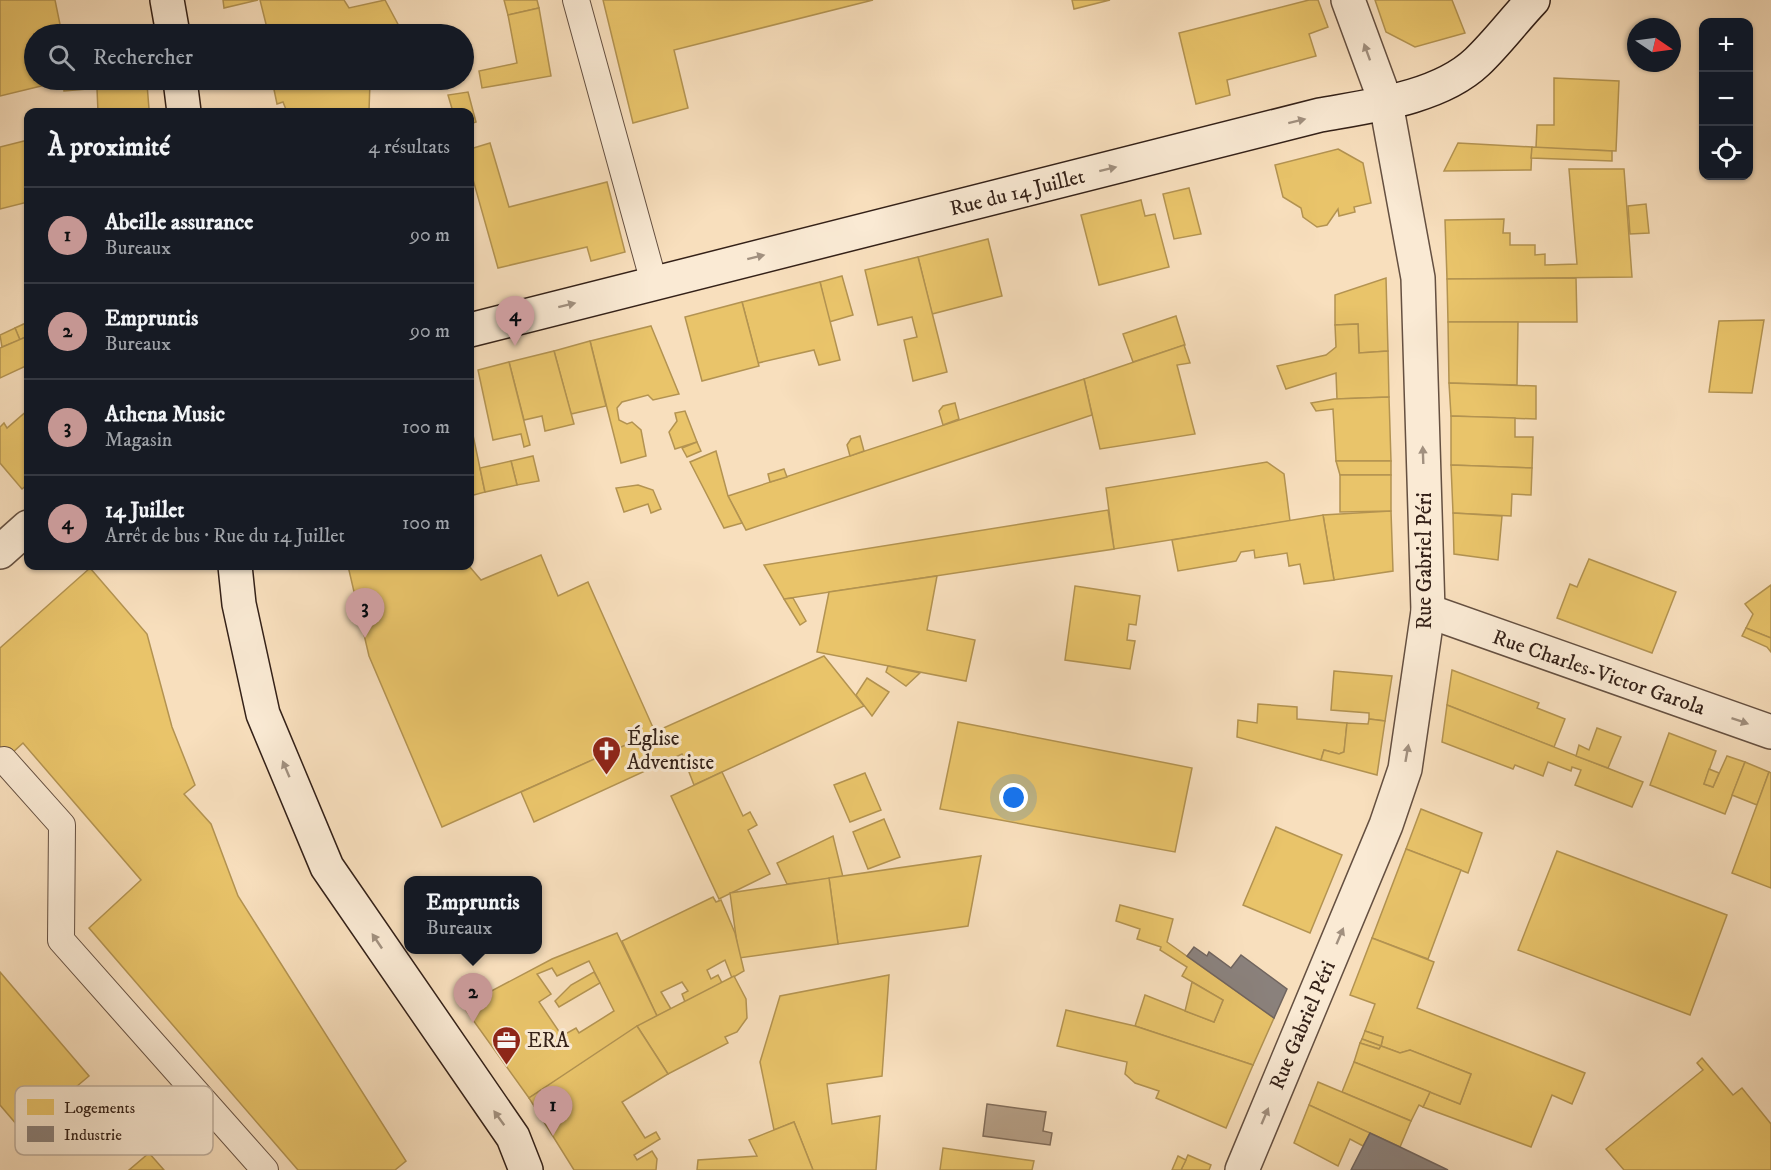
<!DOCTYPE html>
<html lang="fr">
<meta charset="utf-8">
<style>
:root{--surface:#171b24;--page:#242831;--text:#f1f3f6;--muted:#9ea1a6;--line:#363941;--accent:#c59692}
body{margin:0;font-family:"IM FELL DW Pica",serif;background:var(--page);color:var(--text)}
.controls{position:absolute;right:18px;top:18px;display:grid;overflow:hidden;border-radius:12px;box-shadow:0 2px 4px #0004}
.controls button{width:54px;height:54px;display:grid;place-items:center;padding:0;border:0;border-bottom:2px solid var(--line);background:var(--surface);color:var(--text);font:30px sans-serif}
.compass{position:absolute;left:1627px;top:18px;width:54px;height:54px;border-radius:50%;background:var(--surface);box-shadow:0 2px 4px #0004;rotate:103deg}
.you{position:absolute;left:1014px;top:798px;width:21px;height:21px;margin:-15px;border:4px solid #fff;border-radius:50%;background:#1a73e8;box-shadow:0 0 0 9px #1a73e833}
.badge{display:grid;place-items:center;width:39px;height:39px;border-radius:50%;background:var(--accent);color:#111;font-size:20px;font-weight:700}
.pin{position:absolute;translate:-50% -50px;filter:drop-shadow(0 2px 3px #0008)}
.pin::after{content:'';position:absolute;top:32px;width:21px;height:18px;background:inherit;clip-path:polygon(0 0,100% 0,50% 100%)}
.popup{position:absolute;left:404px;top:876px;width:138px;height:78px;box-sizing:border-box;display:grid;place-content:center;border-radius:12px;background:var(--surface);filter:drop-shadow(0 2px 4px #0005);font-size:20px;white-space:nowrap;color:var(--muted)}
.popup b{font-size:22px;color:var(--text)}
.popup::after{content:'';position:absolute;left:50%;top:100%;margin-left:-12px;border:12px solid transparent;border-top-color:var(--surface)}
.list{margin:0;padding:0;list-style:none}
h2{display:flex;justify-content:space-between;align-items:center;height:78px;margin:0;padding:0 24px;font-size:26px}
h2 small{font-size:20px;font-weight:400;color:var(--muted)}
.list li{display:grid;grid-template-columns:39px 1fr auto;gap:18px;align-items:center;box-sizing:border-box;height:96px;padding:0 24px;border-top:2px solid var(--line)}
.list b{display:block;font-size:22px;white-space:nowrap}
.list p{margin:0;font-size:20px;white-space:nowrap;color:var(--muted)}
.list em{font-size:20px;font-style:normal;color:var(--muted)}
.icon{flex:none;width:33px;height:33px;fill:none;stroke:currentColor;stroke-width:2;stroke-linecap:round;stroke-linejoin:round}
.map{position:relative;flex:none;width:1771px;height:1170px;overflow:hidden}
.search{position:absolute;background:var(--surface);box-shadow:0 2px 4px #0004;left:24px;top:24px;width:450px;height:66px;display:flex;align-items:center;gap:15px;box-sizing:border-box;padding:0 21px;border-radius:33px;color:var(--muted);font-size:22px}
.panel{position:absolute;background:var(--surface);box-shadow:0 2px 4px #0004;left:24px;top:108px;width:450px;height:462px;border-radius:12px}
.map>svg:first-child{display:block}
</style>
<div class="map">
<svg width="1771" height="1170" viewBox="0 0 1771 1170">
<rect width="100%" height="100%" fill="#f8dfbd"/>
<filter id="stains"><feTurbulence type="fractalNoise" baseFrequency=".00333" numOctaves="4"/><feColorMatrix values="0 0 0 0 .2 0 0 0 0 .09 0 0 0 0 .02 0 0 0 .5 -.17"/></filter>
<radialGradient id="worn" r=".72"><stop offset=".6" stop-color="#630" stop-opacity="0"/><stop offset="1" stop-color="#630" stop-opacity=".3"/></radialGradient>
<polygon fill="#b59e85" stroke="#816c59" stroke-width="1.5" points="987,1104 1046,1112 1043,1131 1052,1133 1050,1145 983,1136"/>
<g fill="#e9c46a" stroke="#b39351" stroke-width="1.5" fill-rule="evenodd">
<polygon points="0,0 55,0 62,34 34,34 34,80 66,80 0,96"/>
<polygon points="223,0 258,0 224,8"/>
<polygon points="260,0 344,0 349,8 385,0 400,28 373,34 262,34 268,32"/>
<polygon points="504,0 537,0 539,8 508,15"/>
<polygon points="603,0 873,0 674,50 688,108 633,123"/>
<polygon points="1072,0 1110,0 1074,9"/>
<polygon points="1309,0 1318,0 1328,27 1309,34 1316,56 1227,80 1230,95 1196,104 1179,33"/>
<polygon points="1375,0 1452,0 1465,33 1415,47 1386,32"/>
<polygon points="539,8 551,76 482,88 479,71 517,63 508,15"/>
<polygon points="1554,78 1619,81 1616,151 1536,148 1537,125 1554,125"/>
<polygon points="63,80 146,80 147,84 64,91"/>
<polygon points="272,80 378,80 370,82 369,111 359,112 287,112 283,102 277,104"/>
<polygon points="147,84 149,109 98,112 97,89"/>
<polygon points="468,92 476,122 470,124 470,112 453,112 448,95"/>
<polygon points="149,109 149,112 106,112"/>
<polygon points="28,140 28,202 0,209 0,147"/>
<polygon points="490,143 509,207 607,182 625,252 591,261 587,247 498,268 470,169 470,149"/>
<polygon points="1458,143 1532,147 1531,170 1444,171"/>
<polygon points="1532,147 1612,151 1612,161 1531,158"/>
<polygon points="1338,149 1363,163 1371,203 1354,207 1355,212 1339,216 1338,209 1327,225 1317,227 1303,217 1301,208 1283,197 1275,165"/>
<polygon points="1569,169 1624,169 1632,277 1447,279 1445,220 1504,219 1503,233 1510,233 1510,245 1535,245 1535,255 1545,254 1545,265 1577,264"/>
<polygon points="1189,188 1201,234 1174,239 1163,194"/>
<polygon points="1141,200 1145,216 1155,214 1169,267 1099,285 1081,215"/>
<polygon points="1646,204 1649,233 1630,234 1628,206"/>
<polygon points="988,239 1002,296 932,314 918,257"/>
<polygon points="918,257 947,372 913,381 904,340 917,337 912,317 878,325 865,270"/>
<polygon points="842,276 853,315 829,322 820,282"/>
<polygon points="1386,278 1388,351 1359,353 1358,324 1335,325 1335,295"/>
<polygon points="1576,278 1577,322 1448,322 1447,279"/>
<polygon points="820,282 840,360 819,365 814,350 758,363 742,302"/>
<polygon points="742,302 759,366 702,381 685,317"/>
<polygon points="1176,316 1185,345 1133,362 1123,334"/>
<polygon points="1764,320 1752,393 1709,392 1719,321"/>
<polygon points="28,322 28,336 20,340 15,328"/>
<polygon points="1448,322 1518,322 1517,385 1449,383"/>
<polygon points="1358,324 1359,353 1388,351 1389,397 1337,399 1336,373 1286,389 1277,366 1326,355 1336,347 1335,325"/>
<polygon points="651,326 679,394 653,400 648,395 622,402 617,408 619,420 627,424 632,422 641,430 646,456 621,463 590,341"/>
<polygon points="15,328 20,340 2,347 0,335"/>
<polygon points="28,336 28,365 0,378 0,348"/>
<polygon points="590,341 606,406 571,414 554,351"/>
<polygon points="1184,345 1190,363 1177,365 1195,434 1100,449 1084,379"/>
<polygon points="554,351 574,424 545,431 542,416 524,420 509,362"/>
<polygon points="509,362 530,445 524,447 521,434 493,440 478,370"/>
<polygon points="1084,379 1092,415 746,530 728,496"/>
<polygon points="1449,383 1536,386 1536,419 1451,416"/>
<polygon points="1389,397 1391,461 1336,461 1333,409 1316,411 1311,403 1334,399"/>
<polygon points="955,403 959,419 943,425 939,411 943,406"/>
<polygon points="28,410 28,484 22,489 0,463 0,427 4,423 7,428"/>
<polygon points="685,411 697,442 675,449 669,432 677,421 675,413"/>
<polygon points="1451,416 1515,418 1515,437 1533,437 1532,468 1451,465"/>
<polygon points="470,421 485,492 470,496"/>
<polygon points="860,436 864,451 850,456 847,445 851,439"/>
<polygon points="697,442 701,451 687,457 682,448"/>
<polygon points="716,451 728,496 742,523 724,528 690,462"/>
<polygon points="533,456 539,481 517,485 511,461"/>
<polygon points="511,461 517,485 485,492 480,468"/>
<polygon points="1336,461 1391,461 1391,475 1340,475"/>
<polygon points="1267,462 1284,474 1290,521 1114,549 1106,488"/>
<polygon points="1451,465 1532,468 1531,495 1512,494 1511,516 1453,513"/>
<polygon points="784,469 787,477 770,482 768,474"/>
<polygon points="1340,475 1391,475 1391,511 1340,512"/>
<polygon points="638,485 653,490 661,509 651,513 648,504 624,512 616,488"/>
<polygon points="1108,510 1114,549 784,599 764,565"/>
<polygon points="1391,511 1393,571 1334,580 1323,515"/>
<polygon points="1453,513 1502,516 1498,560 1454,554"/>
<polygon points="1323,515 1334,580 1304,584 1300,564 1289,566 1287,553 1255,558 1254,550 1241,552 1236,561 1178,571 1172,540"/>
<polygon points="541,555 558,596 588,582 655,732 442,827 369,656 348,566 469,566 481,580"/>
<polygon points="1589,559 1676,592 1652,653 1557,618 1570,584 1577,587"/>
<polygon points="90,568 147,634 172,727 195,785 184,794 211,824 238,896 406,1161 395,1170 298,1170 89,928 141,880 23,743 0,764 0,648"/>
<polygon points="937,576 927,630 975,640 966,681 817,652 829,592"/>
<polygon points="1771,585 1771,638 1746,628 1753,614 1745,604"/>
<polygon points="1075,586 1140,596 1136,625 1129,624 1127,640 1135,641 1130,669 1065,660"/>
<polygon points="793,598 806,621 800,625 784,599"/>
<polygon points="1746,628 1771,638 1771,652 1767,647 1742,636"/>
<polygon points="824,656 864,706 694,785 682,754 534,822 521,792"/>
<polygon points="888,666 920,673 906,686 886,672"/>
<polygon points="1452,670 1539,703 1537,708 1565,719 1554,747 1447,705"/>
<polygon points="1334,671 1392,676 1385,721 1369,719 1369,713 1331,710"/>
<polygon points="867,678 889,692 872,716 856,695"/>
<polygon points="1258,704 1297,707 1297,719 1347,723 1344,752 1339,754 1324,750 1321,760 1237,737 1238,720 1257,723"/>
<polygon points="1447,705 1643,782 1632,807 1575,785 1581,770 1572,767 1571,771 1548,762 1543,776 1515,765 1513,769 1442,742"/>
<polygon points="1369,719 1385,721 1377,775 1321,760 1324,750 1339,754 1344,752 1347,723 1368,724"/>
<polygon points="958,722 1192,768 1175,852 940,809"/>
<polygon points="1597,728 1621,737 1608,768 1576,756 1579,745 1589,750"/>
<polygon points="1669,733 1716,751 1704,784 1713,787 1727,756 1745,762 1725,814 1650,785"/>
<polygon points="1745,762 1769,772 1757,805 1732,795"/>
<polygon points="1709,769 1719,773 1713,787 1704,784"/>
<polygon points="722,772 743,816 750,812 757,825 748,830 770,874 719,899 671,796"/>
<polygon points="1769,772 1771,773 1771,888 1732,873"/>
<polygon points="865,773 881,810 850,822 834,785"/>
<polygon points="1421,809 1482,833 1468,873 1406,849"/>
<polygon points="884,819 900,857 868,869 853,832"/>
<polygon points="1276,827 1342,855 1310,933 1243,905"/>
<polygon points="833,836 843,877 787,884 777,863"/>
<polygon points="1406,849 1461,870 1428,959 1372,938"/>
<polygon points="1557,851 1727,915 1690,1015 1518,950"/>
<polygon points="981,856 968,926 838,944 829,878"/>
<polygon points="829,878 838,944 739,958 730,893"/>
<polygon points="713,897 716,902 721,900 735,933 744,971 732,978 725,960 707,970 711,979 718,975 722,983 685,1002 682,994 688,991 682,982 661,992 671,1009 657,1016 622,941"/>
<polygon points="1120,905 1173,919 1167,942 1274,1018 1253,1065 1135,1026 1145,995 1214,1022 1223,1000 1182,976 1187,967 1160,950 1161,947 1137,939 1140,929 1116,921"/>
<path d="M617,933L657,1016L529,1098L463,1006L552,959ZM589,961L614,1011L579,1033L576,1028L562,1036L539,1002L551,994L537,974L552,968L557,976Z"/>
<polygon points="1372,938 1434,962 1417,1008 1585,1073 1572,1104 1552,1095 1531,1147 1423,1107 1430,1092 1460,1104 1471,1074 1410,1050 1400,1053 1381,1046 1383,1037 1365,1031 1375,1004 1350,995"/>
<polygon points="0,972 89,1076 23,1132 0,1105"/>
<polygon points="594,972 600,983 559,1007 555,1001 571,985"/>
<polygon points="889,975 882,1076 827,1084 832,1124 880,1116 876,1170 813,1170 794,1122 774,1130 760,1062 780,996"/>
<polygon points="734,976 746,999 747,1018 737,1032 725,1037 728,1043 668,1074 637,1026"/>
<polygon points="1192,982 1223,1000 1214,1022 1185,1011"/>
<polygon points="1066,1010 1135,1026 1253,1065 1226,1128 1156,1098 1159,1091 1135,1083 1125,1074 1127,1062 1057,1046"/>
<polygon points="637,1026 668,1074 622,1102 645,1138 656,1132 660,1139 634,1155 637,1160 652,1151 657,1159 656,1170 574,1170 529,1098"/>
<polygon points="1365,1031 1383,1037 1381,1046 1362,1039"/>
<polygon points="1362,1039 1381,1046 1379,1049 1360,1043"/>
<polygon points="1360,1043 1379,1049 1381,1046 1400,1053 1410,1050 1471,1074 1460,1104 1354,1062"/>
<polygon points="1702,1058 1733,1095 1742,1088 1771,1124 1771,1170 1624,1170 1606,1149 1703,1070 1697,1063"/>
<polygon points="1354,1062 1430,1092 1423,1107 1419,1105 1411,1121 1342,1092"/>
<polygon points="1318,1082 1411,1121 1400,1147 1309,1105"/>
<polygon points="1309,1105 1370,1133 1363,1146 1350,1139 1338,1166 1294,1143"/>
<polygon points="794,1122 813,1170 697,1170 698,1160 757,1156 749,1140"/>
<polygon points="943,1148 1034,1161 1032,1170 940,1170"/>
<polygon points="149,1153 164,1170 129,1170"/>
<polygon points="1188,1155 1211,1165 1209,1170 1181,1170"/>
<polygon points="1178,1156 1186,1160 1181,1170 1172,1170"/>
</g>
<g fill="#8a817c" stroke="#70645e" stroke-width="1.5">
<polygon points="1194,947 1207,956 1209,952 1231,968 1241,955 1287,989 1274,1018 1187,956"/>
<polygon points="1370,1133 1400,1147 1448,1170 1351,1170"/>
</g>
<g fill="none" stroke-linecap="round" stroke-linejoin="round">
<defs>
<g id="service">
<polyline points="576,0 654,283"/>
<polyline points="4,760 62,825 61,940 265,1170"/>
</g>
<g id="minor">
<polyline points="0,552 28,527"/>
<polyline points="1428,611 1771,732"/>
<polyline points="1242,1170 1386,825 1405,769 1428,611 1418,278 1386,103 1348,0"/>
</g>
<g id="secondary">
<polyline points="167,0 173,34"/>
<polyline points="180,80 184,112"/>
<path d="M470,330L1320,115C1370,106 1439,98 1477,62C1497,43 1514,20 1533,0"/>
<polyline points="235,566 239,604 263,714 327,867 513,1137 526,1170"/>
</g>
</defs>
<use href="#service" stroke="#655041" stroke-width="28"/>
<use href="#minor" stroke="#655041" stroke-width="36"/>
<use href="#secondary" stroke="#342118" stroke-width="36"/>
<use href="#service" stroke="#faead4" stroke-width="26"/>
<use href="#minor" stroke="#faead4" stroke-width="33"/>
<use href="#secondary" stroke="#faead4" stroke-width="33"/>
</g>
<defs><path id="oneway-solid" d="M-6-.8H1V-3.2L6.5 0L1 3.2V.8H-6Z" transform="scale(1.5)"/></defs>
<g fill="#a1907f">
<use href="#oneway-solid" transform="translate(1367 52) rotate(-110)"/>
<use href="#oneway-solid" transform="translate(1297 121) rotate(-14)"/>
<use href="#oneway-solid" transform="translate(1108 169) rotate(-14)"/>
<use href="#oneway-solid" transform="translate(756 257) rotate(-14)"/>
<use href="#oneway-solid" transform="translate(567 305) rotate(-14)"/>
<use href="#oneway-solid" transform="translate(1423 455) rotate(-92)"/>
<use href="#oneway-solid" transform="translate(1740 721) rotate(19)"/>
<use href="#oneway-solid" transform="translate(1407 753) rotate(-80)"/>
<use href="#oneway-solid" transform="translate(286 769) rotate(-113)"/>
<use href="#oneway-solid" transform="translate(1340 936) rotate(-67)"/>
<use href="#oneway-solid" transform="translate(377 941) rotate(-124)"/>
<use href="#oneway-solid" transform="translate(1265 1116) rotate(-67)"/>
<use href="#oneway-solid" transform="translate(499 1118) rotate(-126)"/>
</g>
<defs>
<symbol id="church-pin" viewBox="-11 -11 22 30"><path d="M0 17L-7.5 6A9.5 9.5 0 1 1 7.5 6Z" fill="#8f2418" stroke="#faead4"/><path d="M-1.2-6h2.4v3.5h3.3v2.4h-3.3V6h-2.4V-.1h-3.3v-2.4h3.3Z" fill="#fff"/></symbol>
<symbol id="office-pin" viewBox="-11 -11 22 30"><path d="M0 17L-7.5 6A9.5 9.5 0 1 1 7.5 6Z" fill="#8f2418" stroke="#faead4"/><path d="M-6-3h4V-5.5h4V-3h4V5H-6ZM-1-4.5V-3h2v-1.5ZM-6 0V1H6V0Z" fill="#fff"/></symbol>
</defs>
<g fill-rule="evenodd">
<use href="#church-pin" x="590" y="734" width="33" height="45"/>
<use href="#office-pin" x="490" y="1024" width="33" height="45"/>
</g>
<g text-anchor="middle" stroke-width="6" stroke-linejoin="round" paint-order="stroke">
<g font-size="21" fill="#342118" stroke="#faead4">
<text transform="translate(1017 192) rotate(-14)" y="7">Rue du 14 Juillet</text>
<text transform="translate(1424 561) rotate(-90)" y="7">Rue Gabriel Péri</text>
<text transform="translate(1599 672) rotate(19)" y="7">Rue Charles-Victor Garola</text>
<text transform="translate(1302 1025) rotate(-67)" y="7">Rue Gabriel Péri</text>
</g>
<g font-size="21" fill="#342118" stroke="#faead4" text-anchor="start">
<text x="627" y="745">Église<tspan x="627" dy="24">Adventiste</tspan></text>
<text x="527" y="1047">ERA</text>
</g>
</g>
<rect x="15" y="1086" width="198" height="69" rx="9" fill="#faead4" stroke="#bfae9c" stroke-width="1.5"/>
<rect x="27" y="1099" width="27" height="16" fill="#e9c46a"/>
<rect x="27" y="1126" width="27" height="16" fill="#8a817c"/>
<g font-size="16" fill="#342118">
<text x="64" y="1113">Logements</text>
<text x="64" y="1140">Industrie</text>
</g>
<rect width="100%" height="100%" filter="url(#stains)"/>
<rect width="100%" height="100%" fill="url(#worn)"/>
</svg>
<div class="controls">
<button>+</button>
<button>−</button>
<button><svg class="icon" aria-label="locate" viewBox="0 0 24 24"><circle cx="12" cy="12" r="6"/><path d="M12 2v4M12 18v4M2 12h4M18 12h4"/></svg></button>
</div>
<svg class="compass" viewBox="-18 -18 36 36"><path d="M0-13l5 13h-10z" fill="#e53935"/><path d="M0 13l5-13h-10z" fill="#9ea1a6"/></svg>
<div class="you"></div>
<div class="pin badge" style="left:553px;top:1136px">1</div>
<div class="pin badge" style="left:473px;top:1023px">2</div>
<div class="popup"><b>Empruntis</b>Bureaux</div>
<div class="pin badge" style="left:365px;top:638px">3</div>
<div class="pin badge" style="left:515px;top:346px">4</div>
<div class="search"><svg class="icon" aria-label="search" viewBox="0 0 24 24"><circle cx="10" cy="10" r="6"/><path d="M15 15l6 6"/></svg>Rechercher</div>
<section class="panel">
<h2>À proximité<small>4 résultats</small></h2>
<ul class="list">
<li><span class="badge">1</span><div><b>Abeille assurance</b><p>Bureaux</p></div><em>90 m</em></li>
<li><span class="badge">2</span><div><b>Empruntis</b><p>Bureaux</p></div><em>90 m</em></li>
<li><span class="badge">3</span><div><b>Athena Music</b><p>Magasin</p></div><em>100 m</em></li>
<li><span class="badge">4</span><div><b>14 Juillet</b><p>Arrêt de bus · Rue du 14 Juillet</p></div><em>100 m</em></li>
</ul>
</section>
</div>
